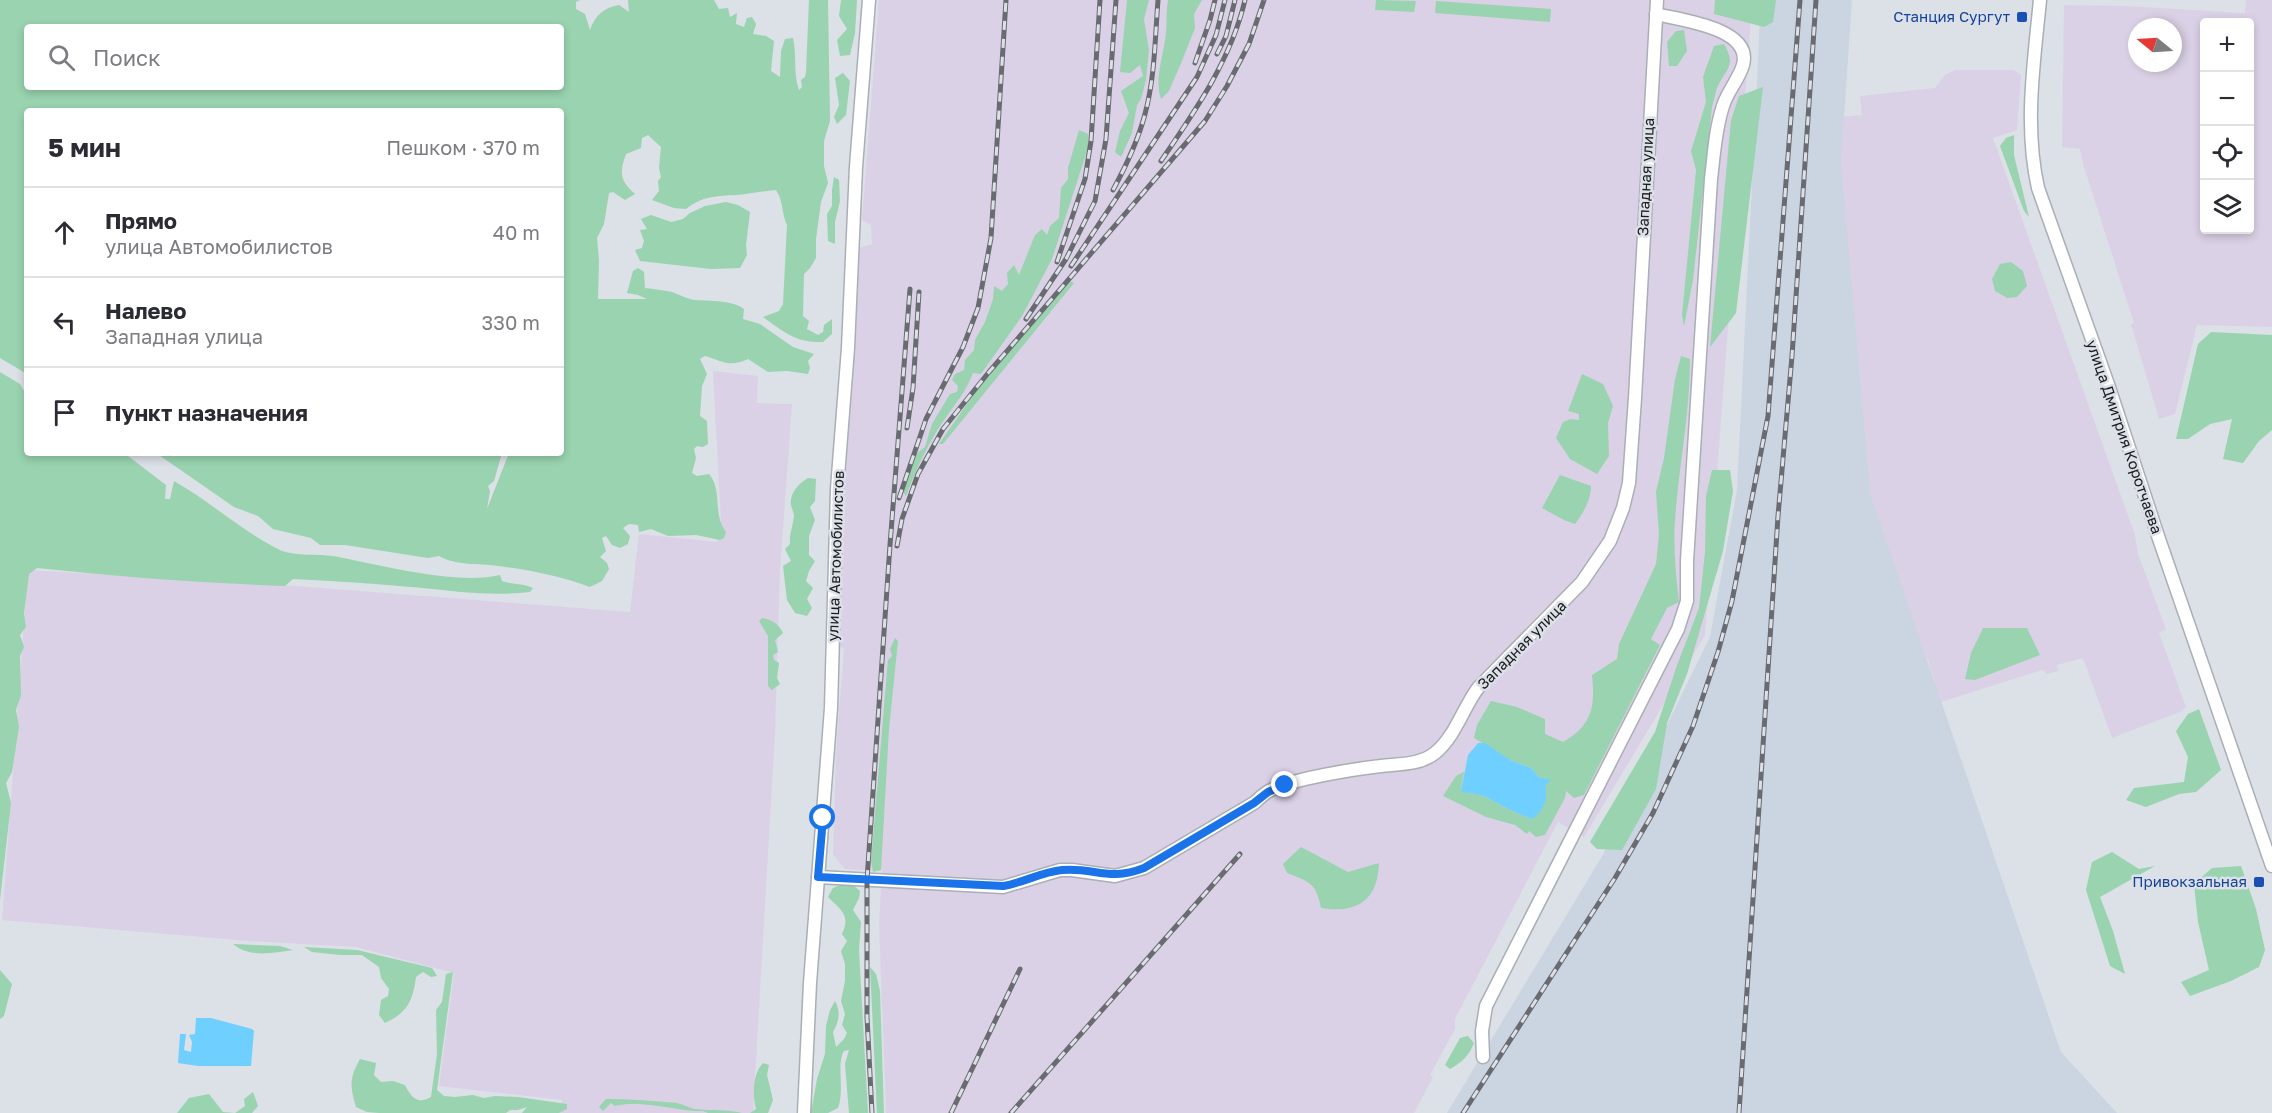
<!DOCTYPE html>
<html lang="ru">
<meta charset="utf-8">
<style>
:root{--surface:#fff;--page:#f2f2f3;--text:#2b2b33;--muted:#7c7c81;--line:#e1e1e2}
body{margin:0;font-family:"Golos Text",sans-serif;background:var(--page);color:var(--text)}
.controls{position:absolute;right:18px;top:18px;display:grid;overflow:hidden;border-radius:6px;box-shadow:0 3px 9px #0003}
.controls button{width:54px;height:54px;display:grid;place-items:center;padding:0;border:0;border-bottom:2px solid var(--line);background:var(--surface);color:var(--text);font:30px sans-serif}
.compass{position:absolute;left:2128px;top:18px;width:54px;height:54px;border-radius:50%;background:var(--surface);box-shadow:0 3px 9px #0003;rotate:288deg}
.stop{position:absolute;width:18px;height:18px;margin:-14px;border:4px solid #1a73e8;border-radius:50%;background:#fff}
.stop.end{background:#1a73e8;border-color:#fff;box-shadow:0 2px 6px #0008}
.list{margin:0;padding:0;list-style:none}
h2{display:flex;justify-content:space-between;align-items:center;height:78px;margin:0;padding:0 24px;font-size:26px}
h2 small{font-size:20px;font-weight:400;color:var(--muted)}
.list li{display:grid;grid-template-columns:39px 1fr auto;gap:18px;align-items:center;box-sizing:border-box;height:90px;padding:0 24px;border-top:2px solid var(--line)}
.list b{display:block;font-size:22px;white-space:nowrap}
.list p{margin:0;font-size:20px;white-space:nowrap;color:var(--muted)}
.list em{font-size:20px;font-style:normal;color:var(--muted)}
.icon{flex:none;width:33px;height:33px;fill:none;stroke:currentColor;stroke-width:2;stroke-linecap:round;stroke-linejoin:round}
.map{position:relative;flex:none;width:2272px;height:1113px;overflow:hidden}
.search{position:absolute;background:var(--surface);box-shadow:0 3px 9px #0003;left:24px;top:24px;width:540px;height:66px;display:flex;align-items:center;gap:15px;box-sizing:border-box;padding:0 21px;border-radius:6px;color:var(--muted);font-size:22px}
.panel{position:absolute;background:var(--surface);box-shadow:0 3px 9px #0003;left:24px;top:108px;width:540px;height:348px;border-radius:6px}
.map>svg:first-child{display:block}
</style>
<div class="map">
<svg width="2272" height="1113" viewBox="0 0 2272 1113">
<rect width="100%" height="100%" fill="#dce0e7"/>
<g fill="#dbd1e6" fill-rule="evenodd">
<polygon points="879,0 1717,0 1751,18 1705,635 1584,837 1558,822 1455,1019 1455,1029 1430,1075 1433,1077 1414,1113 886,1113 879,924 882,871 845,869 833,854 836,753 844,649 840,646 845,489 859,248 872,244 871,225 862,220"/>
<path d="M2246,0H2272V327L2197,325L2175,414L2159,419L2131,324L2134,323L2084,167L2080,149L2062,147L2064,5L2124,6L2245,13ZM2204,22H2250V230H2204ZM2137,27H2173V63H2137Z"/>
<polygon points="1955,70 2014,70 2021,75 2017,130 1993,138 2135,535 2138,554 2166,629 2159,633 2186,707 2180,712 2112,738 2083,658 2057,665 2058,671 2047,674 2042,670 1941,702 1928,660 1875,558 1829,118 1862,115 1860,96 1935,88 1945,75"/>
<polygon points="713,371 758,376 757,403 792,404 780,570 775,733 753,1112 758,1113 560,1113 562,1100 439,1086 454,973 356,947 249,941 2,920 28,570 296,586 630,612 639,534 717,542 721,524"/>
</g>
<polygon fill="#cbd4e1" points="1761,0 1852,0 1841,161 1870,493 2061,1052 2117,1113 1447,1113 1604,853 1710,637 1737,490"/>
<g fill="#99d3af" fill-rule="evenodd">
<path d="M0,0H580L576,2V9L585,14L590,30C595,15 604,8 619,5L629,12L628,0H714L719,9L728,8L730,17L737,13L736,24L744,27L747,18L752,17L756,24L753,34L766,36L774,41L771,71L780,77L781,51L785,39L793,38C797,56 793,73 799,90L802,87L801,80L805,77L806,72L809,0H828L830,121L824,141V166L828,183L821,202L816,239V258L810,268L804,274L803,316L809,321L807,329L818,335L823,332L824,325L832,319V334L823,342C796,343 784,332 763,317L779,311L783,304L787,225C781,212 784,202 776,190C763,191 750,194 737,195C717,196 702,196 686,209L674,208L652,200L659,191L658,181L661,177L659,168L661,147L648,135L642,138L641,148L626,154C619,173 620,181 635,194L625,200L613,192L609,193L604,224L597,238L599,260L598,299H647L638,295L627,293L633,271L638,268L644,272L645,288C654,289 663,290 672,292C680,295 687,299 695,300C709,301 733,300 744,309L743,319L760,324L793,347L814,354L808,361L810,368L808,374L787,371L768,372L748,359C729,368 723,361 705,356L700,359L707,374L702,386L700,416L707,421L708,444L703,447L697,446L694,449L696,458L692,473L697,476L709,474C723,491 712,513 726,532L724,538L720,540L696,535L668,536L651,529L639,532L638,525L629,524L623,528L630,536L628,544L620,548L612,545L606,536L602,538L606,551L600,557L607,563L609,569L602,581L590,587C561,576 529,570 498,566C478,563 457,566 439,556L428,558L345,545H320L311,538L273,529L258,516L234,507L156,453H502L494,481L488,486L490,491L487,509L509,453H561V111H27V374L0,358ZM27,27H561V87H27Z"/>
<polygon points="841,0 857,0 855,33 850,55 840,56 837,40 847,29 839,16"/>
<polygon points="1127,0 1149,0 1144,19 1149,50 1146,80 1141,99 1137,105 1132,133 1121,157 1115,152 1120,131 1129,113 1121,91 1143,76 1140,65 1130,73 1120,72"/>
<path d="M1168,0H1202L1194,14L1195,28L1182,61L1169,91L1161,99C1154,79 1164,54 1166,33C1167,22 1166,11 1168,0Z"/>
<polygon points="1376,0 1416,1 1414,12 1375,10"/>
<polygon points="1715,0 1776,0 1773,22 1764,27 1714,14"/>
<polygon points="1436,1 1551,9 1550,22 1435,13"/>
<polygon points="1684,30 1687,51 1677,66 1669,66 1667,42 1676,31"/>
<path d="M1724,44C1737,67 1726,68 1717,88C1715,94 1714,101 1712,107L1693,280L1684,326L1682,315L1696,170L1691,151L1706,102L1703,77L1714,46Z"/>
<polygon points="843,73 850,81 846,115 837,124 834,117 839,105 835,78"/>
<polygon points="1763,87 1736,313 1710,347 1731,120 1739,96"/>
<path d="M1079,130L1088,134L1089,145L1052,259L1022,316L981,374L973,373C966,392 955,404 944,420C928,443 916,470 906,496L903,492L916,454L925,447L932,424L950,394L957,392L958,386L952,380L955,374L964,370L965,360L974,350L975,340L985,322L993,299L994,286L1002,291L1008,284L1007,273L1014,265L1019,275L1035,235L1042,229L1047,235L1050,226L1059,218L1061,188L1068,179V168Z"/>
<polygon points="2014,135 2014,155 2029,217 2024,211 2000,146 2006,138"/>
<polygon points="834,177 839,180 840,201 835,222 835,244 828,241 827,214 832,206 832,190"/>
<polygon points="726,202 738,205 750,212 746,245 747,255 740,268 711,269 640,261 635,250 642,248 644,241 640,230 647,229 641,219 651,215 671,222 683,219 690,213 705,206"/>
<polygon points="2011,262 2023,271 2027,286 2017,297 2007,298 1995,291 1992,279 2000,264"/>
<polygon points="1070,281 1074,283 943,444 939,444 976,391"/>
<polygon points="2211,332 2272,335 2272,430 2259,441 2243,463 2223,459 2232,419 2210,424 2188,439 2176,439 2198,344"/>
<path d="M1681,356L1690,359C1690,414 1679,465 1675,520C1673,547 1676,575 1679,602L1667,608L1651,639L1660,645L1584,795L1574,798L1566,791L1565,798L1545,835L1536,837L1529,831L1527,834L1515,825L1486,817L1443,796L1456,776L1464,772L1461,790C1468,794 1477,793 1484,796C1500,805 1515,813 1532,819L1545,786L1550,780L1539,777L1531,768L1510,760L1474,738L1477,725L1491,701L1517,707L1545,719V734L1563,742C1593,725 1595,706 1592,675L1617,659L1619,644L1656,564L1659,534L1656,492L1664,458L1675,379Z"/>
<path d="M0,372L20,384L27,396V453H124L166,485L165,499H170L174,481C211,502 244,533 282,551C295,556 318,554 333,556C377,564 458,586 500,575L502,581C513,585 523,583 533,588L530,592C494,596 459,592 423,588C380,584 337,581 293,579L285,586C202,583 120,577 37,568L29,574L24,614L26,627L20,635L24,647L20,656L21,695L16,710L19,727L12,772L6,783L11,803L0,900Z"/>
<polygon points="1582,374 1603,384 1613,406 1608,423 1609,456 1597,474 1570,459 1556,438 1563,422 1571,419 1579,420 1579,414 1568,411"/>
<polygon points="1712,470 1730,470 1733,491 1723,551 1687,674 1667,723 1656,789 1622,850 1597,849 1590,842 1655,732 1676,668 1699,608 1705,552 1706,496"/>
<path d="M1560,475L1591,486C1591,500 1583,513 1575,524L1564,520L1542,508Z"/>
<path d="M808,478L816,479L815,501L810,507L815,520L809,536V555L815,561L809,571L806,581L813,588L807,599L812,608L807,616L795,613L787,600L783,566L791,561L785,549L790,544C789,533 794,523 794,515C794,514 791,506 791,505C789,494 799,483 808,478Z"/>
<path d="M762,618C772,620 778,623 783,633L775,640L778,652L773,655L774,660L779,663L777,678L780,684L772,690L768,686V636L759,621Z"/>
<polygon points="1983,628 2027,628 2040,655 1975,680 1965,679 1971,653"/>
<polygon points="895,638 898,641 889,729 881,870 873,872 871,861 888,660 892,656 890,649"/>
<polygon points="2199,709 2221,770 2196,792 2179,794 2146,807 2126,800 2134,788 2184,782 2188,757 2176,731 2188,714"/>
<path d="M1301,847L1348,872L1379,863C1378,900 1357,914 1321,908C1316,883 1310,882 1287,873L1283,864Z"/>
<polygon points="2112,852 2139,869 2155,866 2100,897 2113,931 2125,974 2110,966 2086,890 2092,862"/>
<polygon points="2241,866 2256,909 2265,950 2259,967 2231,981 2190,996 2181,982 2209,970 2198,922 2194,884 2212,868"/>
<path d="M843,884L854,886L860,891L859,898L853,910L861,922L859,950L868,1113H849L845,1064L849,1050L844,1051C836,1064 845,1089 838,1108L828,1113H811L817,1079L825,1054L826,1026L830,1010L835,1001C841,1011 839,1022 833,1032L836,1047L844,1039L847,1033L842,1025L845,1014L841,1001L845,981V964L841,951L847,941L842,934C851,915 841,910 828,897L833,888Z"/>
<path d="M233,944L280,946L293,950C272,953 250,958 233,944Z"/>
<path d="M304,947L357,950L432,968L437,976L431,977L423,972L416,977C413,1001 407,1013 385,1023L379,1015L381,1000L388,996L389,989L381,978L379,967L362,955H340L312,952Z"/>
<polygon points="870,967 876,974 880,991 884,1113 877,1113"/>
<polygon points="0,970 12,984 4,1016 0,1019"/>
<path d="M453,972L437,1090L444,1096L455,1097L473,1095L484,1098L495,1096L518,1097L567,1104V1109L559,1113H522L527,1107L518,1110H510L506,1113H379L367,1112L356,1107C350,1086 349,1079 360,1059L376,1063L374,1075L381,1082L393,1081L405,1085C411,1097 417,1105 431,1097L437,1054L436,1010L442,1002L446,974Z"/>
<path d="M1468,1036L1474,1043C1469,1056 1462,1062 1450,1069L1445,1065L1460,1038Z"/>
<path d="M763,1063L769,1065L767,1075L773,1100L768,1113H750L756,1109C752,1095 753,1073 763,1063Z"/>
<polygon points="253,1092 258,1106 252,1113 177,1113 189,1098 209,1094 223,1112 235,1113 245,1106 244,1099"/>
<path d="M606,1099C630,1099 654,1101 677,1103C683,1104 689,1108 695,1109C712,1111 726,1109 742,1113H708L703,1111C685,1113 643,1099 615,1106L611,1103L603,1111L599,1107Z"/>
</g>
<g fill="#6fd0ff">
<path d="M1478,743H1485L1510,760L1531,768L1539,777L1551,780L1545,786C1549,798 1543,812 1532,819C1515,813 1500,805 1484,796C1477,793 1468,794 1461,791L1468,755Z"/>
<polygon points="196,1018 211,1018 252,1029 254,1031 251,1066 198,1066 178,1063 180,1034 186,1034 184,1050 191,1052 192,1042 189,1035 195,1034"/>
</g>
<g fill="none" stroke-linecap="round" stroke-linejoin="round">
<defs>
<g id="minor">
<path d="M2040,0C2034,62 2024,126 2038,188L2109,387L2158,536L2272,866"/>
<path d="M818,877L1003,887L1060,870H1072L1115,876L1144,868L1254,803C1259,799 1263,794 1269,791C1291,779 1354,769 1381,766C1399,764 1420,765 1435,753C1455,737 1463,708 1478,688L1582,582L1610,541L1623,508L1629,483L1635,398L1657,0"/>
<path d="M1483,1057L1482,1031L1486,1006L1678,629L1687,601V561L1711,179C1714,155 1715,130 1723,106C1727,92 1739,79 1743,65C1753,28 1680,20 1656,14"/>
<polyline points="804,1113 810,983 831,708 837,489 848,348 856,167 869,0"/>
</g>
</defs>
<use href="#minor" stroke="#aaaeb5" stroke-width="15"/>
<use href="#minor" stroke="#fff" stroke-width="12"/>
<defs>
<g id="rail">
<polyline points="1217,54 1226,36 1235,0"/>
<polyline points="1195,63 1210,20 1215,0"/>
<path d="M1161,161C1195,111 1231,60 1245,0"/>
<path d="M1113,190C1126,166 1138,141 1145,114C1155,77 1155,38 1158,0"/>
<polyline points="1057,262 1085,179 1091,141 1100,0"/>
<polyline points="1071,266 1197,77 1216,35 1225,0"/>
<polyline points="1026,319 1066,259 1095,201 1106,139 1116,0"/>
<polyline points="907,428 913,388 919,292"/>
<polyline points="899,498 926,419 963,347 978,308 991,238 1006,0"/>
<polyline points="897,546 902,519 918,474 943,429 989,372 1205,121 1227,86 1249,44 1264,0"/>
<polyline points="872,1113 867,1017 867,880 890,545 910,289"/>
<polyline points="951,1113 1020,969"/>
<polyline points="1011,1113 1240,854"/>
<polyline points="1463,1113 1615,878 1653,813 1693,726 1718,652 1732,601 1768,416 1800,0"/>
<polyline points="1739,1113 1778,516 1792,356 1816,0"/>
</g>
</defs>
<use href="#rail" stroke="#696b70" stroke-width="5"/>
<use href="#rail" stroke="#dce0e7" stroke-width="3" stroke-dasharray="9" stroke-linecap="butt"/>
</g>
<g fill="none" stroke-linecap="round" stroke-linejoin="round">
<path stroke="#1a73e8" stroke-width="8" d="M823,818L818,877L1003,886C1023,883 1041,872 1062,870C1095,867 1108,882 1144,868L1254,803L1268,792L1285,785"/>
</g>
<g fill="#1a4fb4" stroke="#dce0e7" stroke-width="2">
<rect x="2016" y="11" width="12" height="12" rx="3"/>
<rect x="2253" y="876" width="12" height="12" rx="3"/>
</g>
<g text-anchor="middle" stroke-width="5" stroke-linejoin="round" paint-order="stroke">
<g font-size="15" fill="#164399" stroke="#dce0e7" text-anchor="end">
<text x="2010" y="22">Станция Сургут</text>
<text x="2247" y="887">Привокзальная</text>
</g>
<g font-size="15" fill="#1b1c1f" stroke="#dce0e7">
<text transform="translate(1646 177) rotate(-87)" y="5">Западная улица</text>
<text transform="translate(2124 437) rotate(71)" y="5">улица Дмитрия Коротчаева</text>
<text transform="translate(836 556) rotate(-88)" y="5">улица Автомобилистов</text>
<text transform="translate(1522 645) rotate(-45)" y="5">Западная улица</text>
</g>
</g>
</svg>
<div class="controls">
<button>+</button>
<button>−</button>
<button><svg class="icon" aria-label="locate" viewBox="0 0 24 24"><circle cx="12" cy="12" r="6"/><path d="M12 2v4M12 18v4M2 12h4M18 12h4"/></svg></button>
<button><svg class="icon" aria-label="layers" viewBox="0 0 24 24"><path d="M12 4l9 5-9 5-9-5zM3 14l9 5 9-5"/></svg></button>
</div>
<svg class="compass" viewBox="-18 -18 36 36"><path d="M0-13l5 13h-10z" fill="#e53935"/><path d="M0 13l5-13h-10z" fill="#7c7c81"/></svg>
<div class="stop" style="left:823px;top:818px"></div>
<div class="stop end" style="left:1285px;top:785px"></div>
<div class="search"><svg class="icon" aria-label="search" viewBox="0 0 24 24"><circle cx="10" cy="10" r="6"/><path d="M15 15l6 6"/></svg>Поиск</div>
<section class="panel">
<h2>5 мин<small>Пешком · 370 m</small></h2>
<ul class="list">
<li><svg class="icon" aria-label="ahead" viewBox="0 0 24 24"><path d="M12 20V5M6 11l6-6 6 6"/></svg><div><b>Прямо</b><p>улица Автомобилистов</p></div><em>40 m</em></li>
<li><svg class="icon" aria-label="left" viewBox="0 0 24 24"><path d="M17 20v-9H6M10 6l-5 5 5 5"/></svg><div><b>Налево</b><p>Западная улица</p></div><em>330 m</em></li>
<li><svg class="icon" aria-label="arrive" viewBox="0 0 24 24"><path d="M6 21V4h12l-3 4 3 4H6"/></svg><div><b>Пункт назначения</b></div></li>
</ul>
</section>
</div>
